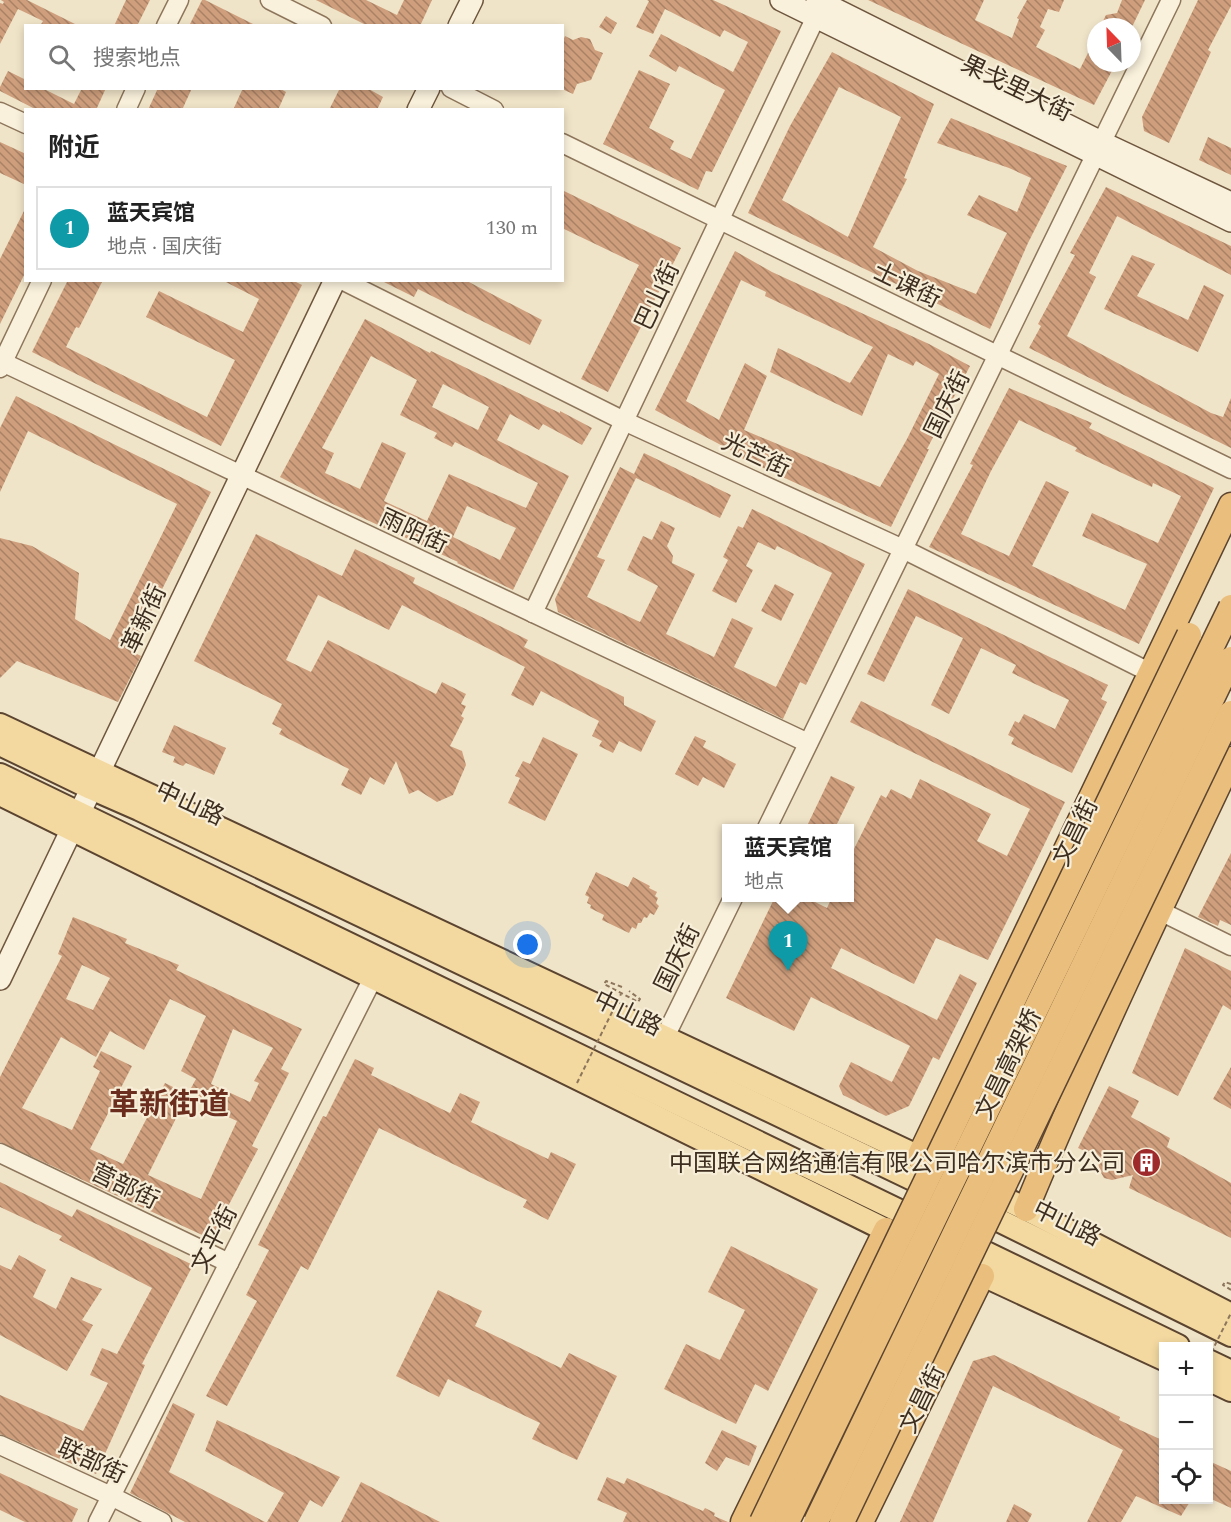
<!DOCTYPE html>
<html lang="zh">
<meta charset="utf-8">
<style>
:root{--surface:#fff;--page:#f6f6f6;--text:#222;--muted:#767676;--line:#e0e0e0;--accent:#9e2a2b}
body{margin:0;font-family:Spectral,"Noto Sans SC",serif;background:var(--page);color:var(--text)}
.controls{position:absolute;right:18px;bottom:18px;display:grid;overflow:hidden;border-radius:0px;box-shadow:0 3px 9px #0003}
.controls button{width:54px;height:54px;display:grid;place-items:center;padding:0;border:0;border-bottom:2px solid var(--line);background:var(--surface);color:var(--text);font:30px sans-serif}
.compass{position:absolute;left:1087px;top:18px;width:54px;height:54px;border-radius:50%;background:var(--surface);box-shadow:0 3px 9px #0003;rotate:337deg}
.you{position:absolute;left:528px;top:945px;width:21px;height:21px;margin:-15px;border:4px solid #fff;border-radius:50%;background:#1a73e8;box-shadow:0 0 0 9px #1a73e833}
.badge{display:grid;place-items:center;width:39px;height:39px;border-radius:50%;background:var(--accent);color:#fff;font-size:20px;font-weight:700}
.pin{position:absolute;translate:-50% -50px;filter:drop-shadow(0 2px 3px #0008)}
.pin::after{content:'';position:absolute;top:32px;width:21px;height:18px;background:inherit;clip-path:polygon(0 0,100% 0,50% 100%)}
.popup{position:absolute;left:722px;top:824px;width:132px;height:78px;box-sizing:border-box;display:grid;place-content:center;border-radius:0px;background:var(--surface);filter:drop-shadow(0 2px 4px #0005);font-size:20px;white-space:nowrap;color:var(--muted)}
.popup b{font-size:22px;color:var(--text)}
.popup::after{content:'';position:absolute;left:50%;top:100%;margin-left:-12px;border:12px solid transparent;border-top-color:var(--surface)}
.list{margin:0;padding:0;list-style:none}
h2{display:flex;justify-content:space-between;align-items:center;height:78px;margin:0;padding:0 24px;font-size:26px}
h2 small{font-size:20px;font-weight:400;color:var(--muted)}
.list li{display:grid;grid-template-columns:39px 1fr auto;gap:18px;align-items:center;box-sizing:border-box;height:84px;margin:0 12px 12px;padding:0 12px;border:2px solid var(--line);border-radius:0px}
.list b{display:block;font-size:22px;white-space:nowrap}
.list p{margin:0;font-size:20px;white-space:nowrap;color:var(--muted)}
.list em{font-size:20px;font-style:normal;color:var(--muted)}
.icon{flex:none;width:33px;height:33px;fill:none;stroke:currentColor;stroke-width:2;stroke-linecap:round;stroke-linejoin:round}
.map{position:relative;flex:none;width:1231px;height:1522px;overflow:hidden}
.search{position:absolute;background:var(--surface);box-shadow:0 3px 9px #0003;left:24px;top:24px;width:540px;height:66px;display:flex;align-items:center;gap:15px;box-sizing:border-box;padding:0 21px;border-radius:0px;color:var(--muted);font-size:22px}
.panel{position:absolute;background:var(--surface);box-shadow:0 3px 9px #0003;left:24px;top:108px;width:540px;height:174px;border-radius:0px}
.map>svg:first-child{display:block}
</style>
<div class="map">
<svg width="1231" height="1522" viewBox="0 0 1231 1522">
<defs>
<pattern id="building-back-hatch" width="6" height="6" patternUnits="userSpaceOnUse" patternTransform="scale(1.5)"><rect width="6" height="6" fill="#cf9f7d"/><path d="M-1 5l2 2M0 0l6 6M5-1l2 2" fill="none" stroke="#a98266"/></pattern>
</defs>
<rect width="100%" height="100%" fill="#f0e4c8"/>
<g fill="url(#building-back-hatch)" fill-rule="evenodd">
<polygon points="1,0 27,0 79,26 40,26 43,21 18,9 0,44 0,3 3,4 4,2"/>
<polygon points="126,0 150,0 137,26 114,26"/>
<polygon points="202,0 205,0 257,26 189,26"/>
<polygon points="316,0 366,0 397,15 404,0 432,0 420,26 368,26"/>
<polygon points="647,0 713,0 781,31 712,172 706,171 698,190 603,144 639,70 670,84 649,128 674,141 670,149 691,159 725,90 679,66 676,72 649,56 661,34 733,72 748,42 724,30 720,37 665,9 653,34 636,27 649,1"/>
<polygon points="868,0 984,0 975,20 1012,38 1019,19 1017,18 1027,0 1064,0 1059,12 1048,9 1040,27 1045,30 1036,47 1080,69 1096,37 1096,63 1116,63 1094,105"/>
<polygon points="1122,0 1145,0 1132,27 1100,27 1106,15 1117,13"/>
<polygon points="1198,0 1231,0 1231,6 1208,50 1211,52 1169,143 1144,131 1142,117"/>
<polygon points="606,16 617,23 611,34 599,27"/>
<polygon points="565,36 573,40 581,37 590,39 595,50 603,53 591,80 577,84 573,94 562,89 562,43"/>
<path d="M832,52L934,104L904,178L907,179L873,247L918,271L976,294L1007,233L967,215L979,195L1017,212L1031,178L1009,168L937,143L951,118L1067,166L1028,243L990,329L748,213L790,126ZM839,87L901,117L848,237L782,200Z"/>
<polygon points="8,71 26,80 26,88 42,88 74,104 82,88 106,88 96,110 37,110 0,91 0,87"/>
<polygon points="158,88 192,88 182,110 148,110"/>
<polygon points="243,88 279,88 286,92 278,110 233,110"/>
<polygon points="340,88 367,88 383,97 377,110 329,110"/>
<polygon points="1208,137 1231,148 1231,175 1199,160"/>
<polygon points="0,142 26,154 26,185 0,173"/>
<polygon points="1106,187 1231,246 1231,275 1117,216 1089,273 1096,277 1067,336 1211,413 1223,417 1231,398 1231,448 1029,348 1041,326 1038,324 1075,255 1070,253"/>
<polygon points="562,190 681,248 608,392 581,379 639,265 562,228"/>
<polygon points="26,207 26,271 0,324 0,259"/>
<path d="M735,251L772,272L929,344L970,366L927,449H929L891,527L733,454L734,452L655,410ZM741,280L766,292L765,296L873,347L850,383L778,348L770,372L862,416L888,354L913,366L916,361L939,374L907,439L880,487L744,430L767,376L745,363L719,420L686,401Z"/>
<polygon points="1132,255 1155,264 1137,296 1188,320 1204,285 1224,295 1198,352 1104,309"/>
<polygon points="68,280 103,280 79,328 76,327 66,347 207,417 235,360 146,317 159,291 243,332 259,299 222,280 292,280 302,285 221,446 32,352"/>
<polygon points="380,280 465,280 542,320 530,345 418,289 414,297"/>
<path d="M365,319L430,353L431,351L560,413V411L592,428L582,445L543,424L539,430L510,414L497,440L569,476L513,590L457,563L458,562L326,501L280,477ZM371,356L417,380L400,415L437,433L434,438L452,447L455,442L538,483L526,508L449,474L427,521L384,501L406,453L382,442L360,489L325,473L334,453L322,448ZM443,384L489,407L478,430L432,407ZM467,506L516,528L500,560L453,537Z"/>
<path d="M1009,388L1092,423L1089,428L1214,488L1139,644L929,547L973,465L970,464ZM1019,420L1077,448L1075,451L1152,487L1153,483L1181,496L1158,543L1092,513L1082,536L1147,564L1125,610L1032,566L1069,492L1046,481L1009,556L961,534L991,471Z"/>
<polygon points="16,396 211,492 131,651 141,656 118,702 17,661 0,678 0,538 32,546 79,573 75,619 110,640 177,504 28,431 0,492 0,428"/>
<polygon points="644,453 731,495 720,518 636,478 597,557 605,560 587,597 640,622 658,586 627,570 643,536 652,540 661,521 675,528 667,546 673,556 672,563 695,574 666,634 714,657 732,618 753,628 734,667 776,687 832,573 777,546 775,550 758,542 746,566 753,570 736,603 712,591 728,560 723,557 738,526 743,528 752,509 865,564 806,685 800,682 783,719 558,612 555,599 620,467 634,474"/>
<polygon points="256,534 342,576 355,549 415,578 413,583 528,640 524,647 624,697 624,705 656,721 641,752 619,741 613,753 599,746 602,741 592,736 599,721 541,691 533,706 511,695 525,667 402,605 389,630 318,595 286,660 311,672 328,640 436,694 442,682 466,694 461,704 466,706 461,716 464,718 450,746 462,751 466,765 453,795 437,802 418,790 409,794 396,761 384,785 370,777 361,795 341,785 349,769 279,734 282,729 272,724 282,704 194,661"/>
<polygon points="775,584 794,594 781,621 761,611"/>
<polygon points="908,589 1108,685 1101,699 1107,702 1072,773 1011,744 1014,738 1008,735 1015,721 1019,723 1024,714 1055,729 1069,700 1012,673 1016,665 981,648 949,714 931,705 963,638 916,616 884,682 867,674"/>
<polygon points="861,701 1065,802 988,960 936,938 914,984 841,948 831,968 937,1020 960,974 977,983 939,1060 933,1057 909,1106 886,1116 843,1095 839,1086 851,1062 892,1082 910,1046 811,997 794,1031 726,998 775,897 805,897 827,908 832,897 849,897 849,859 881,795 886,798 891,789 911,799 920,779 991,814 977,841 1007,856 1030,809 850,722"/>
<polygon points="174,725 226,748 214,775 186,763 183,766 173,762 175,757 162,752"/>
<polygon points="695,736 706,741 703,747 736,764 724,788 703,777 698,786 675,774"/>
<polygon points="543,737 578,754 545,821 508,803 520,778 515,776 523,761 530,764"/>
<polygon points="831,776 855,787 835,828 806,828"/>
<polygon points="1231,853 1231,925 1220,920 1218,926 1198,917"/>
<polygon points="596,872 628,887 633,877 650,886 649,888 657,892 655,896 658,898 656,903 659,906 654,915 650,913 647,918 644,917 641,923 638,923 636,929 632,927 629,933 602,920 604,915 590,908 591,905 587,903 589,897 585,895"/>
<path d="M73,917L127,939L125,943L179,965L176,970L302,1029L281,1069L289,1073L252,1146L258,1149L211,1239L0,1142V1077L62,956L58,954ZM82,965L110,978L93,1010L66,999ZM170,999L206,1016L181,1071L196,1079L186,1097L187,1094L165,1083L123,1164L90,1149L132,1066L101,1051L93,1067L100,1071L72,1130L22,1108L61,1037L96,1057L110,1031L144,1050ZM233,1029L273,1048L254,1081L259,1083L250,1102L211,1084ZM186,1098L237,1121L201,1199L148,1175Z"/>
<polygon points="1185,948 1231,971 1231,1010 1223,1005 1178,1096 1132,1073"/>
<polygon points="355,1059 374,1068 371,1075 450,1113 460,1093 480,1102 471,1122 548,1159 551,1152 576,1164 548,1220 523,1207 527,1200 379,1128 308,1270 301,1266 227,1406 206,1396 257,1301 246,1295 269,1250 258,1245 323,1116 326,1117"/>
<polygon points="1231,1067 1231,1109 1213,1099"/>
<polygon points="1109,1086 1139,1101 1131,1117 1170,1138 1167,1147 1231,1183 1231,1238 1129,1188 1133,1175 1112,1180 1104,1178 1099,1169 1098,1157 1078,1148"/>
<polygon points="0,1182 72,1217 77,1209 193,1265 142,1364 145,1365 96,1474 0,1434 0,1395 83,1431 108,1383 90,1375 102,1348 117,1354 152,1288 59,1240 62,1236 0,1207"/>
<polygon points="731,1246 818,1289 768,1391 755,1384 736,1424 664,1389 686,1344 720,1360 745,1310 708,1292"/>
<polygon points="19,1255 46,1270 33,1297 56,1309 71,1277 102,1289 82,1320 93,1325 67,1371 0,1335 0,1265 11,1270"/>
<polygon points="438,1290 482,1311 475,1326 561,1368 569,1353 617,1376 577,1460 532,1439 540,1423 448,1379 439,1397 396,1376"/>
<polygon points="994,1355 1120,1417 1119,1420 1164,1441 1164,1500 1191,1500 1181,1516 1136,1496 1121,1522 1087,1522 1123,1450 993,1386 933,1522 900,1522 973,1361"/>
<polygon points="173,1403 195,1414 169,1472 265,1522 185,1522 130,1493"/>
<polygon points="217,1420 340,1477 322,1507 310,1500 298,1522 267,1522 284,1493 205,1451"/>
<polygon points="722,1430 757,1446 749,1466 726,1457 717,1471 705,1463"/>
<polygon points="1209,1461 1231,1471 1231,1508 1209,1498"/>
<polygon points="0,1473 78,1509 72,1522 25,1522 0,1510"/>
<polygon points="607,1477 624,1484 627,1478 703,1511 705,1508 715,1513 714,1516 728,1522 623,1522 627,1513 597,1500"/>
<polygon points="361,1482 440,1522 341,1522"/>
<polygon points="1014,1504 1032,1514 1028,1522 1006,1522"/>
</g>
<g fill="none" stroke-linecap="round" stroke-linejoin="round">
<defs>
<g id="tertiary">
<polyline points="270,0 322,26"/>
<polyline points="166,26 179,0"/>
<polyline points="451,88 494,110"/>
<polyline points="126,110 136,88"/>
<polyline points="0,112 26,124"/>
<polyline points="562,143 1231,469"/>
<polyline points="342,280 624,421 903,549 1151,673"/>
<polyline points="0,361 808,743"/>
<polyline points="0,368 42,280"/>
<polyline points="533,613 822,4"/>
<polyline points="767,828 1171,0"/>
<polyline points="1160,911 1231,946"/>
<polyline points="664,1039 733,898"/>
<polyline points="0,1153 229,1263"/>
<polyline points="0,1445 111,1496 162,1522"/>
<polyline points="98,1522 373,978"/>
</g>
<g id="secondary">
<polyline points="781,0 1231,221"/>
<polyline points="817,0 1101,142 1231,203"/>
<polyline points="459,26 472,0"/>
<polyline points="418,110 429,88"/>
<polyline points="0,979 335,280"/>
</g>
<g id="primary">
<polyline points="0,725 919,1157 1026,1209 1231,1315"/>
<polyline points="0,744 91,788 139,809 942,1193"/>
<polyline points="0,775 1178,1346"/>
<polyline points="0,794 886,1230 1164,1359"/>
<polyline points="974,1208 1231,1335"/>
<polyline points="1208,1361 1231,1372"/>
<polyline points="1208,1379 1231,1390"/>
</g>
<g id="trunk">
<polyline points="919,1157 1231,505"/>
<path d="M1026,1209C1089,1057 1160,908 1231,759"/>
<polyline points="743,1522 886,1230"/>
<polyline points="861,1522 982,1276"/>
</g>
</defs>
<use href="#tertiary" stroke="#8d765c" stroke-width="21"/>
<use href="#secondary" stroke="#6f573f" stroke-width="24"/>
<use href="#primary" stroke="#5b4430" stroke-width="26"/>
<use href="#trunk" stroke="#5b4430" stroke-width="27"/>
<g stroke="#8d765c" stroke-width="2" stroke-dasharray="4.5 3" stroke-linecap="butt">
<polyline points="622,987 606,981 604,984 638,1002 640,999 629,991"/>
<polyline points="1231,1284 1225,1282 1223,1285 1231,1290"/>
</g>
<use href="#tertiary" stroke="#faf1dc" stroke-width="18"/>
<use href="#secondary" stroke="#faf1dc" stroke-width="21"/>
<use href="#primary" stroke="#f3d9a0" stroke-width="22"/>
<use href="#trunk" stroke="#eabe7c" stroke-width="24"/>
<defs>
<g id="trunk-bridge">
<polyline points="762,1522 1189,635"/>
<polyline points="787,1522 1231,607"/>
<polyline points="816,1522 1231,659"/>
<polyline points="842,1522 1231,713"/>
</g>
</defs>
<use href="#trunk-bridge" stroke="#5b4430" stroke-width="27" stroke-linecap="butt"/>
<g stroke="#8d765c" stroke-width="2" stroke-dasharray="4.5 3" stroke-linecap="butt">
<polyline points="577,1083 621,994"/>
<polyline points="1208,1359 1231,1313"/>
</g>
<use href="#trunk-bridge" stroke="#eabe7c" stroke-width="24"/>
</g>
<defs>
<symbol id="building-disc" viewBox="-11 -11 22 22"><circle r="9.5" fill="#9e2a2b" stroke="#f7eed8"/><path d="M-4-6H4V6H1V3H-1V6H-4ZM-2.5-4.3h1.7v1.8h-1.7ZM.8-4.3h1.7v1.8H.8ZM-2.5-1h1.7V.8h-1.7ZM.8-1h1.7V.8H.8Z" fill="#fff"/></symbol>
</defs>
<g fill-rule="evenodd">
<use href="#building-disc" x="1130" y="1146" width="33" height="33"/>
</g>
<g text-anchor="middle" stroke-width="4.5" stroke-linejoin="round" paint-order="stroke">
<g font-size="24" fill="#3d2e20" stroke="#f7eed8">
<text transform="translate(1017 88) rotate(26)" y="8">果戈里大街</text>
<text transform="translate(907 285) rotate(26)" y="8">士课街</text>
<text transform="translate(657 296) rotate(-65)" y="8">巴山街</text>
<text transform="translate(947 404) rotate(-64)" y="8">国庆街</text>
<text transform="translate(756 455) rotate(25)" y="8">光芒街</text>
<text transform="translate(414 531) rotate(25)" y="8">雨阳街</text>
<text transform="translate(144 619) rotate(-65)" y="8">革新街</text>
<text transform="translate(190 803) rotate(25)" y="8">中山路</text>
<text transform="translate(1075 832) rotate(-64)" y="8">文昌街</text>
<text transform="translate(677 958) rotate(-64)" y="8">国庆街</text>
<text transform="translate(628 1013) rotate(26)" y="8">中山路</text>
<text transform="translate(1008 1064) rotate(-64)" y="8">文昌高架桥</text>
<text transform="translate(125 1186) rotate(26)" y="8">营部街</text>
<text transform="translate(1067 1223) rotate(26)" y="8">中山路</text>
<text transform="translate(214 1239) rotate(-63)" y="8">文平街</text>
<text transform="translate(922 1399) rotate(-64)" y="8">文昌街</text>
<text transform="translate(92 1461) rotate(25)" y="8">联部街</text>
</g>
<g font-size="24" fill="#3d2e20" stroke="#f7eed8" text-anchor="end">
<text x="1125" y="1171">中国联合网络通信有限公司哈尔滨市分公司</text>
</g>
<g font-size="30" font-weight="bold" fill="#6b2e1e" stroke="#f7eed8">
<text x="169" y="1114">革新街道</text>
</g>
</g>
</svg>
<div class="controls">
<button>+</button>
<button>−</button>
<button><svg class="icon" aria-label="locate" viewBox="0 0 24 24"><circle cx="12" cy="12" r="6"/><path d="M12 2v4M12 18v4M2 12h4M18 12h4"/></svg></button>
</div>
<svg class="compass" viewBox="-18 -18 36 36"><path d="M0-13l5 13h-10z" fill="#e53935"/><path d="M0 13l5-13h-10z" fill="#767676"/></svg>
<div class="you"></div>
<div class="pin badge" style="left:788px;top:971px;background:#0f9aa8">1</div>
<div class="popup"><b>蓝天宾馆</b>地点</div>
<div class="search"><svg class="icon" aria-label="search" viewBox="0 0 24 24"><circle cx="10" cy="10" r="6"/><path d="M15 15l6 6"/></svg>搜索地点</div>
<section class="panel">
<h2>附近<small></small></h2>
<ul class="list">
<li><span class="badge" style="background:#0f9aa8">1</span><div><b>蓝天宾馆</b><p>地点 · 国庆街</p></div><em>130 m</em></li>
</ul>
</section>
</div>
